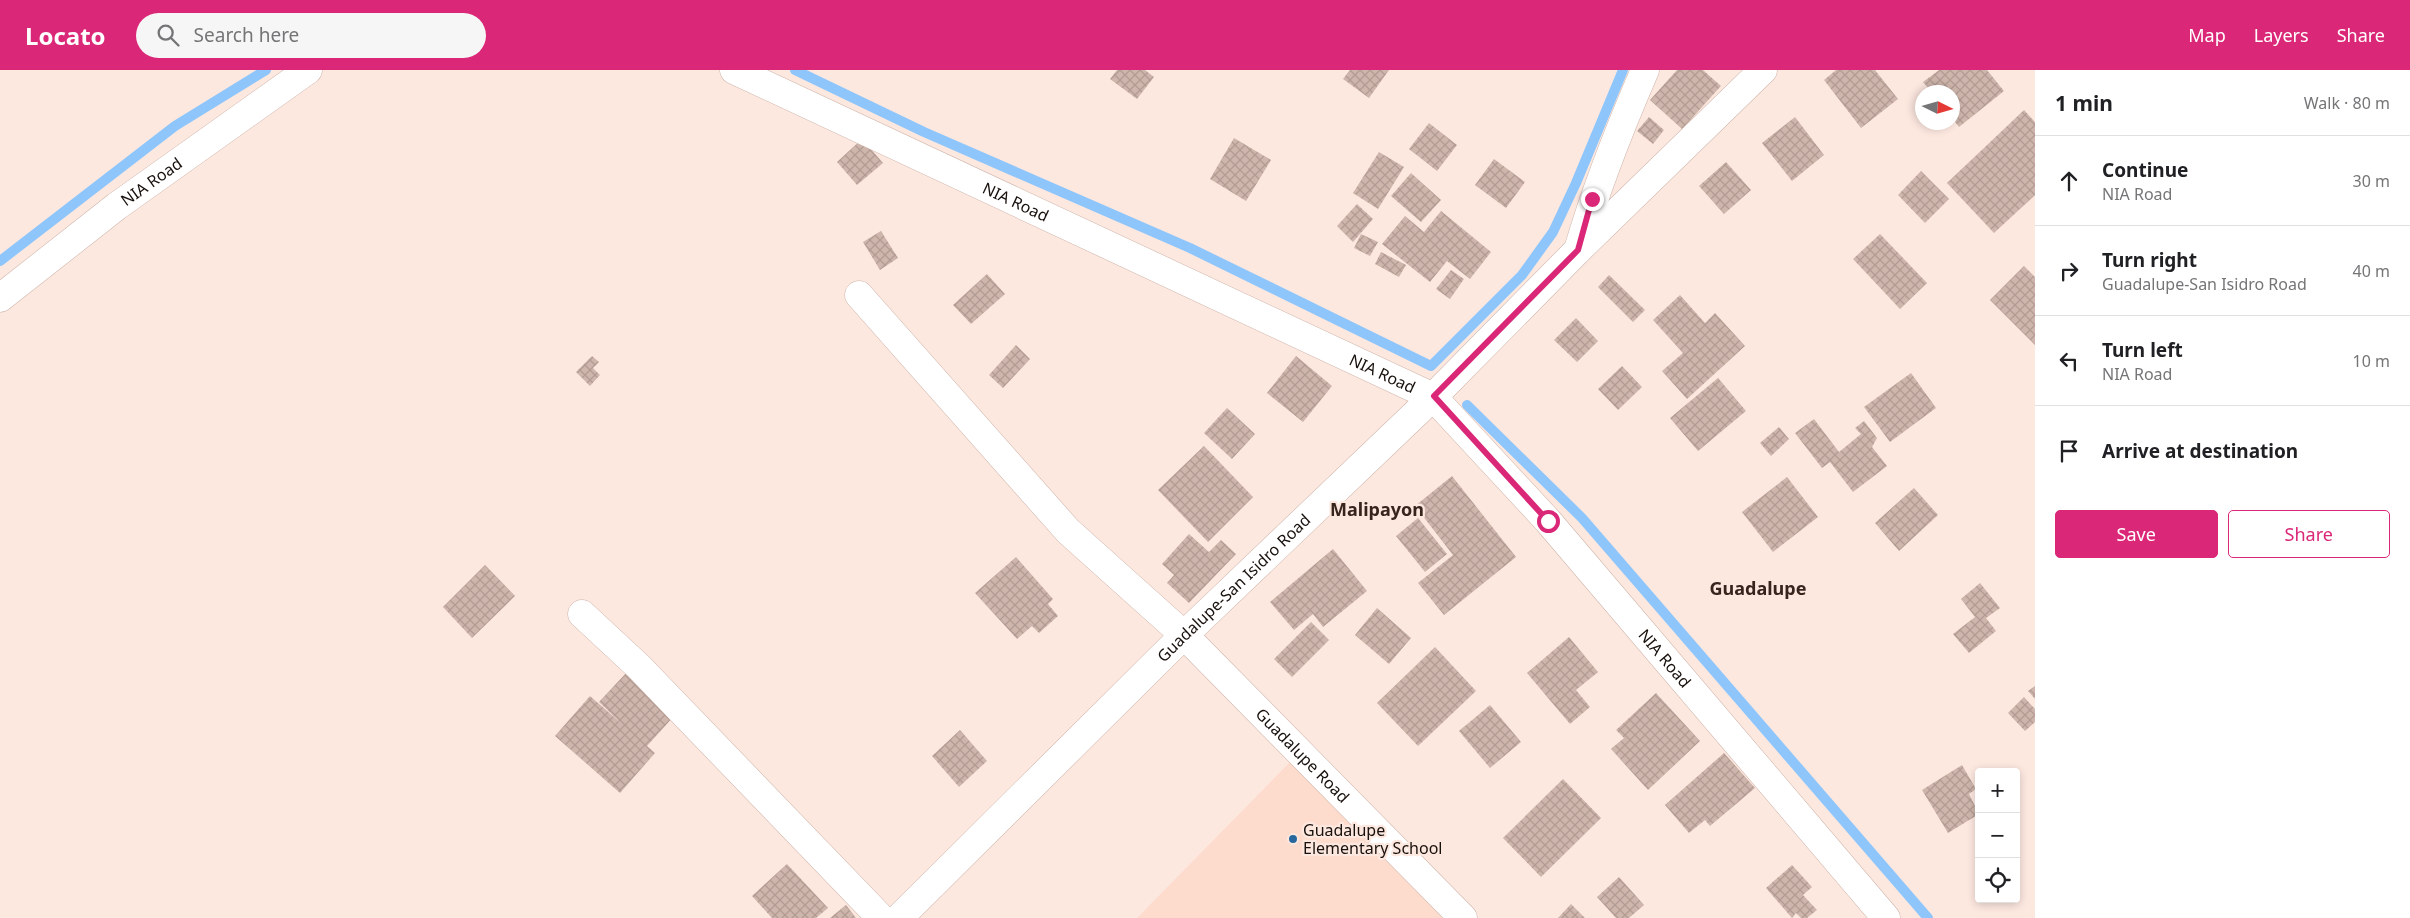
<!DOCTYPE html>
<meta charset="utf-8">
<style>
:root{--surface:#fff;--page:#f6f6f6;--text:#202124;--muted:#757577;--line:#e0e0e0;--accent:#db2777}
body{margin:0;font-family:"Noto Sans",sans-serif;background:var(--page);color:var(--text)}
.controls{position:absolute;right:15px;bottom:15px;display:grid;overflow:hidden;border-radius:5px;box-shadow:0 2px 8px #0003}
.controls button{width:45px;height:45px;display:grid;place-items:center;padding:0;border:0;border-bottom:1px solid var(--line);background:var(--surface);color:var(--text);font:25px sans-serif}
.compass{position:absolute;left:1915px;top:15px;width:45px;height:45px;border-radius:50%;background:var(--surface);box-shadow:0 2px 8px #0003;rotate:95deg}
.stop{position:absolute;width:15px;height:15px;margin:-11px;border:4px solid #db2777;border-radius:50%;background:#fff}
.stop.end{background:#db2777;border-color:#fff;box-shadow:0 1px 5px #0008}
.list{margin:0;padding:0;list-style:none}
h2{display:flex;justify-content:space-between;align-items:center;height:65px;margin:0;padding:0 20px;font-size:21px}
h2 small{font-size:16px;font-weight:400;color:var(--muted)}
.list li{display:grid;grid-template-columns:32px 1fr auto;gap:15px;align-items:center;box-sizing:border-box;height:90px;padding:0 20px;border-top:1px solid var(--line)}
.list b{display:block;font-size:19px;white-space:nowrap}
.list p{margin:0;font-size:16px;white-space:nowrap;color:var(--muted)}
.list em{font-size:16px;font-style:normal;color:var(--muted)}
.actions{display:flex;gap:10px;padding:15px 20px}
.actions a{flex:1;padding:11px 0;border:1px solid var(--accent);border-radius:5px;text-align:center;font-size:18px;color:var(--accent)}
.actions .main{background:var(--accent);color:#fff}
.icon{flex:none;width:28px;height:28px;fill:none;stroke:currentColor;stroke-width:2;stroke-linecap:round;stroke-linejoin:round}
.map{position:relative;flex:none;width:2035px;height:848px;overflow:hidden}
header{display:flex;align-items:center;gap:30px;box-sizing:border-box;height:70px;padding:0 25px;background:var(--accent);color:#fff}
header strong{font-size:24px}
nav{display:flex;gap:28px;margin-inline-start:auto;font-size:18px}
.search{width:350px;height:45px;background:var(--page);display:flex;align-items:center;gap:12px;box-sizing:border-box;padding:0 18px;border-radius:28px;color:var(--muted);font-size:19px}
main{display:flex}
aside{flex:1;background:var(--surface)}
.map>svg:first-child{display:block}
</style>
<header>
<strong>Locato</strong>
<div class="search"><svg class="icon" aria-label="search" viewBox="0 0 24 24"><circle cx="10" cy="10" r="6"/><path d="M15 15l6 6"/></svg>Search here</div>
<nav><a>Map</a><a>Layers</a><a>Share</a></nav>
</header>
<main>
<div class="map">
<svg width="2035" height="848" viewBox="0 0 2035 848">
<defs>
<pattern id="building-cross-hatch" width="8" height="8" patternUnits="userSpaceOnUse" patternTransform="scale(1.25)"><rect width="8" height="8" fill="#cfb6ac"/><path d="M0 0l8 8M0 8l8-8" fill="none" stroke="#b19b93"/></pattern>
</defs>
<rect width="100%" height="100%" fill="#fde8e0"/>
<polygon fill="#fddbcd" points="1293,689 1449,848 1137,848"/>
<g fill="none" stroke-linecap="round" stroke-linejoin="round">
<g stroke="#8ec6fb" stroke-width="10">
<polyline points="795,0 924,62 1190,178 1431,296 1522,205 1553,162 1576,113 1623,0"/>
<polyline points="0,191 175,56 266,0"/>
<polyline points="1467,335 1582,448 1928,848"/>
</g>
</g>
<g fill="url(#building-cross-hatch)">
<polygon points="1117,0 1145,0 1154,7 1137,29 1110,9"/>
<polygon points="1350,0 1389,0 1369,28 1343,9"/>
<polygon points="1677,0 1703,0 1721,16 1682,59 1650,30"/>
<polygon points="1836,0 1875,0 1898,29 1861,58 1824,10"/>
<polygon points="1939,0 1987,0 2004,21 1959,57 1952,48 1952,22 1932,22 1923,12"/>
<polygon points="2024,40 2035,52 2035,125 1994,163 1947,113"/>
<polygon points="1649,47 1664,60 1653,74 1637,61"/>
<polygon points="1795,47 1824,85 1792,111 1762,73"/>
<polygon points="1429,53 1457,75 1437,101 1409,79"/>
<polygon points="1234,68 1271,90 1246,131 1210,109"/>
<polygon points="862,69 883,93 857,115 837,92"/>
<polygon points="1379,82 1404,97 1378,139 1353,123"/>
<polygon points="1494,89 1525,112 1506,138 1475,115"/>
<polygon points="1726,92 1751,120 1724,144 1699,116"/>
<polygon points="1921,101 1949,129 1925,153 1898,125"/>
<polygon points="1411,103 1441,130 1421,152 1391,126"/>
<polygon points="1357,134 1373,149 1353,172 1337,156"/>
<polygon points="1441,141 1491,182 1470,209 1447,191 1430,212 1382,174 1405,146 1424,162"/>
<polygon points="881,161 898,188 880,200 863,172"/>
<polygon points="1361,164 1378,172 1370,186 1354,178"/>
<polygon points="1880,164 1927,213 1900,239 1853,189"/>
<polygon points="1381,182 1406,195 1399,207 1375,194"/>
<polygon points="2024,196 2035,207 2035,275 1990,230"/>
<polygon points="1451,200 1464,209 1450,229 1436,219"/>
<polygon points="987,204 1005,224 971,254 953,235"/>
<polygon points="1609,205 1645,240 1633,252 1598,217"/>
<polygon points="1680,225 1705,253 1715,243 1745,276 1687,329 1662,301 1683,283 1653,250"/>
<polygon points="1576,248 1598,271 1577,292 1554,270"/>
<polygon points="1016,275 1030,289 1003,318 989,305"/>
<polygon points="592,286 599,292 593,298 600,305 590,316 576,302"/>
<polygon points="1296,286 1332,316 1303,352 1267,323"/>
<polygon points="1622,296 1642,317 1618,340 1598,319"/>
<polygon points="1911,303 1936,338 1890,372 1864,337"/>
<polygon points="1718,308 1746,341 1698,381 1670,348"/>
<polygon points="1227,338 1255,364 1232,389 1204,363"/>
<polygon points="1814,349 1839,382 1861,364 1855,358 1864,351 1877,368 1872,377 1887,396 1853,422 1830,392 1822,398 1795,363"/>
<polygon points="1779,357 1789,369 1771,386 1760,373"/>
<polygon points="1204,376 1253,427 1208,472 1158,420"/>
<polygon points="1452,406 1516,487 1444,545 1418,513 1453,485 1415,436"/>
<polygon points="1787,407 1818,447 1773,482 1742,442"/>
<polygon points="1914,418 1938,445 1899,481 1875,453"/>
<polygon points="1418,448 1447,484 1425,502 1396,466"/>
<polygon points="1189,464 1209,482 1221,470 1236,484 1189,533 1167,513 1174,505 1162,494"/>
<polygon points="1333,479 1367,521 1323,557 1313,544 1294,560 1270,532"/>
<polygon points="1016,487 1053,529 1048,534 1058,546 1039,563 1032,556 1017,569 975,523"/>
<polygon points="485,495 515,526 472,568 443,537"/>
<polygon points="1980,513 2000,538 1986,548 1996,561 1969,583 1953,564 1975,547 1961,529"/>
<polygon points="1377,538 1411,568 1389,594 1355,565"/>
<polygon points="1311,552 1329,570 1292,607 1274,589"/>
<polygon points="1569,567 1598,602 1576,620 1590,637 1570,654 1527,603"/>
<polygon points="1435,577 1476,621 1418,676 1377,633"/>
<polygon points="628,601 675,645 647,676 655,683 620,723 555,666 590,626 622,654 599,632"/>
<polygon points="2035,616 2035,629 2028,621"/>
<polygon points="1656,623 1700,671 1648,720 1611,679 1624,668 1616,660"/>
<polygon points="2024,627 2035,639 2035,652 2025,661 2008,643"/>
<polygon points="1490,635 1521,672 1490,698 1459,661"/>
<polygon points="960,660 987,691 959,717 932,686"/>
<polygon points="1724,683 1755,718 1710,756 1705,750 1689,763 1665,735"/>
<polygon points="1962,695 1976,719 1969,724 1979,744 1948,763 1922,720"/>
<polygon points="1563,709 1601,748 1541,807 1503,768"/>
<polygon points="787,794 828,838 816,848 772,848 752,826"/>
<polygon points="1792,795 1812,817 1803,825 1817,840 1807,848 1801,848 1796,843 1792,848 1766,818"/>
<polygon points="1619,807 1644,835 1629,848 1616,848 1597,827"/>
<polygon points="1571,834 1585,848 1558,848"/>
<polygon points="846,835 856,848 830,848"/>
</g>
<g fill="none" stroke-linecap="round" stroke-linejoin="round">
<defs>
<g id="minor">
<path id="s1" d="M734,0L1433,327L1548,451L1886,848"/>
<path d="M1578,180C1596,118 1619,60 1645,0"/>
<polyline points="859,225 1068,461 1184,565"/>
<path id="s2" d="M0,228L117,136L308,0"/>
<polyline points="582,544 639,597 881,848"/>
</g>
<g id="tertiary">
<path id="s3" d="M1184,565L1463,848"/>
<path id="s4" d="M899,848L1184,565L1433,327L1578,180L1763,0"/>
</g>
</defs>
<use href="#minor" stroke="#cdb4aa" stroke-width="29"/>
<use href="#tertiary" stroke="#cdb4aa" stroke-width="29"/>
<use href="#minor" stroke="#fff" stroke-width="28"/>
<use href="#tertiary" stroke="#fff" stroke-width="28"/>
</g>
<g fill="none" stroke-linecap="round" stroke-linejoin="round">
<polyline stroke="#db2777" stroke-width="6" points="1548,451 1434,326 1578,180 1592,129"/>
</g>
<circle fill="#27679d" stroke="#fde8e0" stroke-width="2" cx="1293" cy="769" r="5"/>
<g text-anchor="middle" stroke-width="4.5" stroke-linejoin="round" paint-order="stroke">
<g font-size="16" fill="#18100c" stroke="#fde8e0">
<text dy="6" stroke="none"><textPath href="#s2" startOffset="191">NIA Road</textPath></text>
<text dy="6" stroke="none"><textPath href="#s1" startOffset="311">NIA Road</textPath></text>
<text dy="6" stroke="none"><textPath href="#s1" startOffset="716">NIA Road</textPath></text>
<text dy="6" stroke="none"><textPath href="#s4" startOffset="470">Guadalupe-San Isidro Road</textPath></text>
<text dy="6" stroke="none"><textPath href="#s1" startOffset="1121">NIA Road</textPath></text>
<text dy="6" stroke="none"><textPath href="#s3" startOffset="169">Guadalupe Road</textPath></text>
</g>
<g font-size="16" fill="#18100c" stroke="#fde8e0" text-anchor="start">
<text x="1303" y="766">Guadalupe<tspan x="1303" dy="18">Elementary School</tspan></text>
</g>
<g font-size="18" font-weight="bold" fill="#37241c" stroke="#fde8e0">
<text x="1377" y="446">Malipayon</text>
<text x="1758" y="525">Guadalupe</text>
</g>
</g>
</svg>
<div class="controls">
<button>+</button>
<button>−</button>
<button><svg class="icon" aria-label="locate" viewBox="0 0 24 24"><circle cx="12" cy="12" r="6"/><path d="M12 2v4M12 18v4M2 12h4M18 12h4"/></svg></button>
</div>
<svg class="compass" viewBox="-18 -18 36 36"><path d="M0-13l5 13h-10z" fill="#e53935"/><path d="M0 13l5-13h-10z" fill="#757577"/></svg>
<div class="stop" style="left:1548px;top:451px"></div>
<div class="stop end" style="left:1592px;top:129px"></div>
</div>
<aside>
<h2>1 min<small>Walk · 80 m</small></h2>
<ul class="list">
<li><svg class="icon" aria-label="ahead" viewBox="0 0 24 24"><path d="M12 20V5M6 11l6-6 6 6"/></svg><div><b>Continue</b><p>NIA Road</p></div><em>30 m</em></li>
<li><svg class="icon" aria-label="right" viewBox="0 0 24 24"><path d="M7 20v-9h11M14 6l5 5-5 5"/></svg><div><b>Turn right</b><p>Guadalupe-San Isidro Road</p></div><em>40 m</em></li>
<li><svg class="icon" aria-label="left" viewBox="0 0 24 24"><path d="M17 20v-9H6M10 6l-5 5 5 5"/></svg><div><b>Turn left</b><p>NIA Road</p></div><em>10 m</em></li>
<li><svg class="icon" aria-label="arrive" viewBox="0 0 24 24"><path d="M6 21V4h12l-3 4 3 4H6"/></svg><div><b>Arrive at destination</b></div></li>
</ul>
<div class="actions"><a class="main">Save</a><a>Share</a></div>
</aside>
</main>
